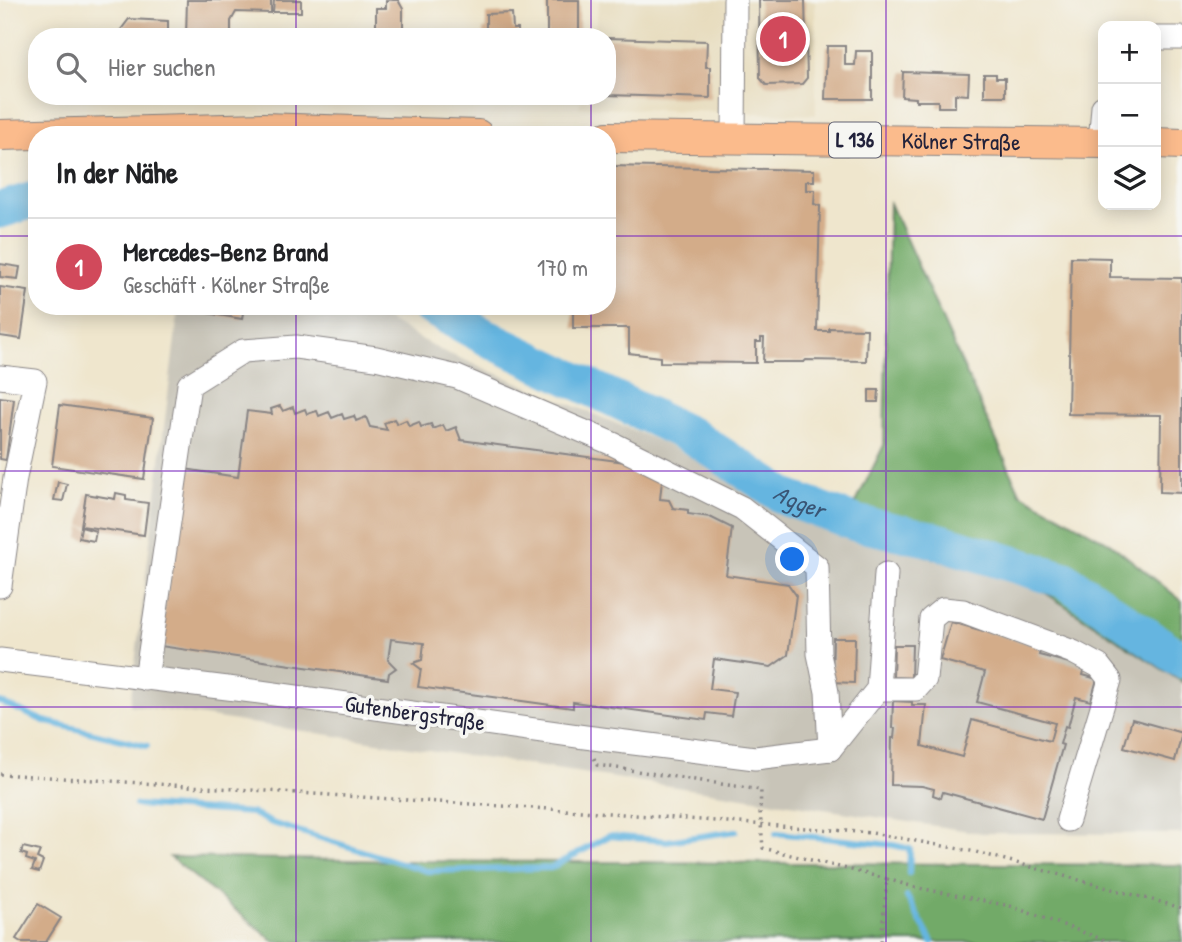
<!DOCTYPE html>
<html lang="de">
<meta charset="utf-8">
<style>
:root{--surface:#fff;--page:#f6f6f6;--text:#202124;--muted:#757577;--line:#e0e0e0;--accent:#d1495b}
body{margin:0;font-family:"Patrick Hand",sans-serif;background:var(--page);color:var(--text)}
.controls{position:absolute;right:21px;top:21px;display:grid;overflow:hidden;border-radius:14px;box-shadow:0 4px 18px #0003}
.controls button{width:63px;height:63px;display:grid;place-items:center;padding:0;border:0;border-bottom:2px solid var(--line);background:var(--surface);color:var(--text);font:35px sans-serif}
.you{position:absolute;left:793px;top:560px;width:24px;height:24px;margin:-18px;border:5px solid #fff;border-radius:50%;background:#1a73e8;box-shadow:0 0 0 10px #1a73e833}
.badge{display:grid;place-items:center;width:46px;height:46px;border-radius:50%;background:var(--accent);color:#fff;font-size:23px;font-weight:700}
.pin{position:absolute;translate:-50% -50%;border:4px solid #fff;box-shadow:0 2px 7px #0006}
.list{margin:0;padding:0;list-style:none}
h2{display:flex;justify-content:space-between;align-items:center;height:91px;margin:0;padding:0 28px;font-size:30px}
h2 small{font-size:23px;font-weight:400;color:var(--muted)}
.list li{display:grid;grid-template-columns:46px 1fr auto;gap:21px;align-items:center;box-sizing:border-box;height:98px;padding:0 28px;border-top:2px solid var(--line)}
.list b{display:block;font-size:26px;white-space:nowrap}
.list p{margin:0;font-size:23px;white-space:nowrap;color:var(--muted)}
.list em{font-size:23px;font-style:normal;color:var(--muted)}
.icon{flex:none;width:38px;height:38px;fill:none;stroke:currentColor;stroke-width:2;stroke-linecap:round;stroke-linejoin:round}
.map{position:relative;flex:none;width:1182px;height:942px;overflow:hidden}
.search{position:absolute;background:var(--surface);box-shadow:0 4px 18px #0003;left:28px;top:28px;width:588px;height:77px;display:flex;align-items:center;gap:18px;box-sizing:border-box;padding:0 24px;border-radius:28px;color:var(--muted);font-size:26px}
.panel{position:absolute;background:var(--surface);box-shadow:0 4px 18px #0003;left:28px;top:126px;width:588px;height:189px;border-radius:28px}
.map>svg:first-child{display:block}
</style>
<div class="map">
<svg width="1182" height="942" viewBox="0 0 1182 942">
<rect width="100%" height="100%" fill="#f6f6f2"/>
<filter id="ink" filterUnits="userSpaceOnUse"><feTurbulence type="fractalNoise" baseFrequency=".0143" numOctaves="2"/><feDisplacementMap in="SourceGraphic" scale="14" xChannelSelector="R" yChannelSelector="G"/><feConvolveMatrix kernelMatrix="1 2 1 2 8 2 1 2 1" color-interpolation-filters="sRGB"/></filter>
<filter id="wash" filterUnits="userSpaceOnUse"><feTurbulence type="fractalNoise" baseFrequency=".00686" numOctaves="4" result="noise"/><feDisplacementMap in="SourceGraphic" scale="28" xChannelSelector="R" yChannelSelector="G"/><feGaussianBlur stdDeviation="1.57" result="paint"/><feColorMatrix in="noise" values="0 0 0 0 0 0 0 0 0 0 0 0 0 0 0 0 0 1.4 0 .05"/><feComposite in="paint" operator="in"/></filter>
<g filter="url(#wash)">
<rect width="100%" height="100%" fill="#efe6cd"/>
<polygon fill="#e6daba" points="600,0 815,0 816,115 579,107 582,96 607,96 607,37 593,37"/>
<polygon fill="#c8c4b8" points="179,306 363,306 440,350 661,442 842,531 1041,590 1182,682 1182,834 982,833 130,705"/>
<g fill="#72aa68" stroke="#4a6652" stroke-width="2">
<polygon points="889,201 1020,493 1111,544 1182,601 1182,682 1041,590 842,531 884,445"/>
<polygon points="170,857 405,861 1182,865 1182,942 275,942"/>
</g>
<g fill="none" stroke-linecap="round" stroke-linejoin="round">
<g stroke="#65b5e0" stroke-width="6">
<polyline points="0,702 44,721 147,746"/>
<polyline points="136,805 251,813 272,823 427,871 551,868 609,836 667,841 736,831"/>
<polyline points="776,833 893,845 910,849 909,873"/>
<polyline points="907,897 932,942"/>
</g>
<g stroke="#65b5e0" stroke-width="37">
<polyline points="0,210 37,199"/>
<path id="s1" d="M429,306L499,344L692,436L787,498L856,523L931,539L1065,580L1182,660"/>
</g>
</g>
<g id="blocks">
<g fill="#d3ac89">
<polygon points="187,0 271,0 271,13 236,12 231,21 231,37 186,37"/>
<polygon points="274,0 301,0 301,12 273,12"/>
<polygon points="386,0 398,0 403,9 403,37 376,37 376,8 386,8"/>
<rect x="547" y="0" width="32" height="37"/>
<polygon points="759,0 805,0 807,78 802,84 766,85 760,78"/>
<polygon points="512,13 513,29 518,29 518,37 483,37 483,29 486,29 486,14"/>
<polygon points="129,19 168,21 168,37 119,37 120,31"/>
<polygon points="607,38 707,41 706,67 710,67 710,98 607,95"/>
<polygon points="827,46 845,46 845,65 855,65 856,51 872,51 872,99 825,99"/>
<polygon points="903,72 969,74 968,95 955,94 955,107 938,107 938,101 916,101 916,98 902,97"/>
<polygon points="984,74 996,74 996,78 1005,78 1005,96 984,96"/>
<polygon points="435,96 461,96 461,102 435,101"/>
<polygon points="607,166 814,170 814,181 806,181 806,190 815,190 814,204 820,206 817,331 829,331 829,328 867,329 866,361 806,360 804,362 763,362 764,338 761,338 761,342 756,342 756,363 660,362 660,357 629,353 629,328 573,328 573,306 607,306"/>
<polygon points="1071,257 1110,258 1110,277 1182,278 1182,493 1160,492 1161,415 1068,414"/>
<polygon points="0,264 20,267 18,279 0,277"/>
<polygon points="0,287 28,291 21,339 0,336"/>
<polygon points="196,306 244,306 242,319 195,311"/>
<polygon points="869,390 879,390 878,402 869,402"/>
<polygon points="0,397 14,399 6,460 0,459"/>
<polygon points="60,405 153,418 144,479 52,466"/>
<polygon points="280,406 283,411 293,407 295,413 305,409 307,414 317,411 319,416 329,412 332,418 342,414 344,419 354,416 356,421 366,417 370,427 387,430 384,423 394,419 397,424 406,420 409,426 419,422 421,427 431,424 433,429 443,425 446,431 456,427 461,440 625,462 662,480 660,499 669,500 673,508 688,510 688,514 710,517 732,528 726,575 788,584 796,595 788,655 771,667 714,659 710,689 735,692 731,716 707,713 706,720 573,702 573,708 418,687 421,669 413,663 422,660 424,643 391,639 388,660 396,668 389,673 388,679 160,646 184,469 238,477 247,411 272,414 271,409"/>
<polygon points="58,482 67,484 63,501 54,500"/>
<polygon points="116,493 126,495 126,500 148,503 144,535 81,526 86,494 115,499"/>
<polygon points="81,527 96,531 94,541 79,538"/>
<polygon points="951,622 1041,647 1039,655 1085,667 1083,675 1097,679 1091,701 1076,697 1068,727 1065,726 1060,744 1063,745 1042,819 943,792 941,798 933,795 934,789 922,786 891,785 892,738 894,738 895,728 892,728 893,701 912,702 912,705 926,705 922,746 962,757 972,720 1050,741 1055,723 977,702 985,672 940,660"/>
<polygon points="833,638 855,638 854,683 832,682"/>
<polygon points="894,645 912,645 911,678 893,677"/>
<polygon points="1132,719 1182,733 1175,761 1124,747"/>
<polygon points="23,847 40,851 37,858 43,861 39,872 32,870 35,862 26,859 27,855 21,853"/>
<polygon points="38,904 61,918 46,942 21,942 16,939"/>
</g>
</g>
</g>
<g filter="url(#ink)">
<use href="#blocks" fill-opacity="0" stroke="#888484" stroke-width="2"/>
<g fill="none" stroke-linecap="round" stroke-linejoin="round">
<defs>
<g id="minor">
<polyline points="1156,38 1182,38"/>
<polyline points="734,139 735,0"/>
<polyline points="1100,143 1103,107"/>
<polyline points="0,377 35,381 15,478 0,586"/>
<polyline points="0,660 260,692 585,737 755,758 830,749"/>
<polyline points="146,679 189,385 243,351 296,347 376,358 457,377 613,444 742,508 817,567 819,654 827,692 830,749"/>
<polyline points="878,689 916,689 925,679 931,619 943,609 963,611 1073,652 1099,666 1110,680 1068,820"/>
<polyline points="830,749 878,689 886,574"/>
</g>
<g id="major">
<polyline points="0,135 263,128 478,135"/>
<path id="s2" d="M607,137L1103,143"/>
<polyline points="1156,143 1182,144"/>
</g>
</defs>
<use href="#minor" stroke="#888484" stroke-width="25"/>
<use href="#major" stroke="#888484" stroke-width="32"/>
<g stroke="#888484" stroke-width="3.5" stroke-dasharray="2 5" stroke-linecap="butt">
<polyline points="594,758 597,765 761,790 760,812 763,848 887,879 881,942"/>
<polyline points="0,774 596,812 872,833 976,852 1182,908"/>
<polyline points="887,879 914,887 1010,906 1110,942"/>
</g>
<use href="#minor" stroke="#fff" stroke-width="23"/>
<use href="#major" stroke="#fbbb8c" stroke-width="30"/>
</g>
</g>
<path fill="none" stroke="#7b2cbf" stroke-width="2" stroke-opacity="0.55" d="M296,0V37M591,0V37M886,0V942M296,96V135M591,96V135M0,236H37M607,236H1182M296,306V942M591,306V942M0,471H1182M0,707H1182"/>
<g text-anchor="middle" stroke-width="7" stroke-linejoin="round" paint-order="stroke">
<rect fill="#f6f6f2" stroke="#626272" stroke-width="2" x="829" y="122.5" width="52" height="35" rx="5"/>
<g font-size="21" font-weight="bold" fill="#22223b">
<text x="855" y="147">L 136</text>
</g>
<g font-size="23" fill="#22223b" stroke="#f6f6f2">
<text dy="8" stroke="none"><textPath href="#s2" startOffset="354">Kölner Straße</textPath></text>
<text transform="translate(415 713) rotate(8)" y="8">Gutenbergstraße</text>
</g>
<g font-size="24" font-style="italic" fill="#395575" stroke="#f6f6f2">
<text dy="8" stroke="none"><textPath href="#s1" startOffset="420">Agger</textPath></text>
</g>
</g>
</svg>
<div class="controls">
<button>+</button>
<button>−</button>
<button><svg class="icon" aria-label="layers" viewBox="0 0 24 24"><path d="M12 4l9 5-9 5-9-5zM3 14l9 5 9-5"/></svg></button>
</div>
<div class="you"></div>
<div class="pin badge" style="left:783px;top:39px">1</div>
<div class="search"><svg class="icon" aria-label="search" viewBox="0 0 24 24"><circle cx="10" cy="10" r="6"/><path d="M15 15l6 6"/></svg>Hier suchen</div>
<section class="panel">
<h2>In der Nähe<small></small></h2>
<ul class="list">
<li><span class="badge">1</span><div><b>Mercedes-Benz Brand</b><p>Geschäft · Kölner Straße</p></div><em>170 m</em></li>
</ul>
</section>
</div>
